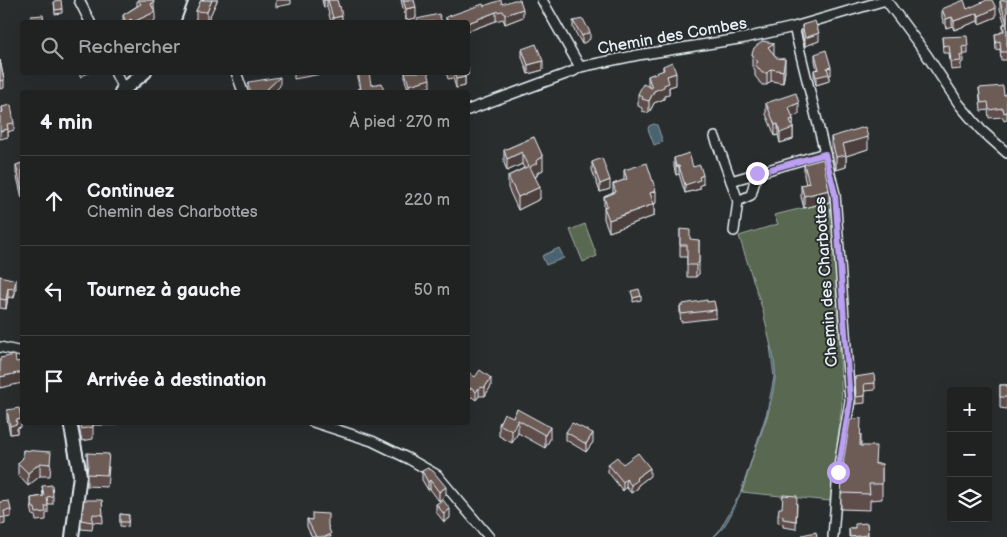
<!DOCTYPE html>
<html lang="fr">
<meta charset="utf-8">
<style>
:root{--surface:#202222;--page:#282a2a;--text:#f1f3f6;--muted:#a2a4a5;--line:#3d3f40}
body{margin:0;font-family:"Balsamiq Sans",sans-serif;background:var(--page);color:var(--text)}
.controls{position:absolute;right:15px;bottom:15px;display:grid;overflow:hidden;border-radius:5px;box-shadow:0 5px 20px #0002}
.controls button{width:45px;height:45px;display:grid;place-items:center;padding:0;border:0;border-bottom:1px solid var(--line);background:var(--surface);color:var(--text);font:25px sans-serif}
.stop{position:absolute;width:15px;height:15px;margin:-11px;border:4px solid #bca0f2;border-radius:50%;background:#fff}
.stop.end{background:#bca0f2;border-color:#fff;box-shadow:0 1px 5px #0008}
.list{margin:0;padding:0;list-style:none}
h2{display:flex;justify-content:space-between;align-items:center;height:65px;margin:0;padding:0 20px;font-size:21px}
h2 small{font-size:16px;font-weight:400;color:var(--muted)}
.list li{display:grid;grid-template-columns:32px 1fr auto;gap:15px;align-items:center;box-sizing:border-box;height:90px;padding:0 20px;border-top:1px solid var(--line)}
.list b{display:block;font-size:19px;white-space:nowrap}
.list p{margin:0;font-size:16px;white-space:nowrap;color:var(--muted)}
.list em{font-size:16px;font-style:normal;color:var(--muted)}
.icon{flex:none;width:28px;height:28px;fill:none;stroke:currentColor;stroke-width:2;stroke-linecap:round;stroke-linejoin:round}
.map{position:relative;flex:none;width:1007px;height:537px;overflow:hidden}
.search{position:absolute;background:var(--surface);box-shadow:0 5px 20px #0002;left:20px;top:20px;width:450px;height:55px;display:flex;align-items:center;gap:12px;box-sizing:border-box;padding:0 18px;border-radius:5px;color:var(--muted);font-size:19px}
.panel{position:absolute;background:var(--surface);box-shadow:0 5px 20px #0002;left:20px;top:90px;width:450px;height:335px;border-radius:5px}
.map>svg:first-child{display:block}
</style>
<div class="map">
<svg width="1007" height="537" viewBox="0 0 1007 537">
<rect width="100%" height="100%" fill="#2a2d2e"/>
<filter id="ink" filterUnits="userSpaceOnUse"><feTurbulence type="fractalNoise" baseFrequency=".02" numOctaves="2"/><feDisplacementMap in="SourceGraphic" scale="10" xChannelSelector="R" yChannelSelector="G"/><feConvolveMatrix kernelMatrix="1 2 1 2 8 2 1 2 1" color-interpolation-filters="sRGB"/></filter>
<g filter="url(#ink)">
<g fill="#596851" stroke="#a0aca4">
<polygon points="833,201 842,404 830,501 742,492 753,456 768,414 775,377 771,347 763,311 739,236 778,224 774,215"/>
<polygon points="585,224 597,256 583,262 570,230"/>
</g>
<g fill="#4c6370" stroke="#8a9ca6">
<polygon points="654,124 657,125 663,142 654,145 648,129 649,126"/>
<polygon points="559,248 564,258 546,265 542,256"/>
<path d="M770,346C774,352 776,371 775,379C772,406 762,430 753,456C745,478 733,525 713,537L719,531L741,492L767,412L774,377Z"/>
</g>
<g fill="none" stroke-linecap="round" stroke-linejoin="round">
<defs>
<g id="minor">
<polyline points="79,0 90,22"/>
<polyline points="542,0 580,67"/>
<polyline points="886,0 926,54 959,104 981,130 1007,153"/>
<polyline points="794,27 835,194 850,401 838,472 833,537"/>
<polyline points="115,72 123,89"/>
<polyline points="236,72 243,92"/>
<polyline points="468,110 574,71 580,67 638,55 745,38 794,27 886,0"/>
<polyline points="715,137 731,181 825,153"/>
<polyline points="731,181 738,201"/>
<polyline points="734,231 738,201 751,195 757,173"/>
<polyline points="0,347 22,352"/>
<polyline points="313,422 372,441 409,459 437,475 489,537"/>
</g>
<g id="secondary">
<polyline points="188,22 196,0"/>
<polyline points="121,92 145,72"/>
<polyline points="70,422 80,475 72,537"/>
</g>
</defs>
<use href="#minor" stroke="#e8f1f8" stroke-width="12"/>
<use href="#secondary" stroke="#e8f1f8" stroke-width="16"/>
<use href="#minor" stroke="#2a2d2e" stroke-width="9"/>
<use href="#secondary" stroke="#2a2d2e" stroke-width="12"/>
</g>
<g fill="#5e4e4b" stroke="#e8f1f8">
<polygon points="137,0 153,0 155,21 151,22 123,22 123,15 137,6"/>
<polygon points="201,0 218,0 217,1 207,22 196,22 196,11"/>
<polygon points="322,0 337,0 342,22 331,22 327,7 324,8"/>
<polygon points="401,0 414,0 416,18 406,20"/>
<polygon points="1007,0 1007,60 1001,60 1000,49 996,50 995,34 1001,33 1003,31 1003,24 1005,24 1000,9 1000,1"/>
<polygon points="54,1 62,9 62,13 55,14"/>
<polygon points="502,4 523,17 505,24 503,19 496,21 468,31 468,22 446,22 446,17 484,6"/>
<polygon points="942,9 967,9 996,17 979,24 978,21 954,30 952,26 946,28 942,18"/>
<polygon points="573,21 590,39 582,44 573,28"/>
<polygon points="802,25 819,41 805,46 802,33"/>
<polygon points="942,37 968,46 968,54 963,54 963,62 961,63 961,69 951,70 949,53 943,53"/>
<polygon points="522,49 543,70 528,74 522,57"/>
<polygon points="752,54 774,54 785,71 783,83 771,81 767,85 762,85 755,76 755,70 752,66"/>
<polygon points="815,54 831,75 829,75 829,81 816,85 814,77 814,70 817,69 815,61"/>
<polygon points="0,60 4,80 4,88 0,89"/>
<polygon points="663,66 676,85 669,87 669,95 664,96 664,99 654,103 649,113 642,111 642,108 638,106 638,94 648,86 648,76 663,71"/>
<polygon points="358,72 371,85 384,92 357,92 357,90 359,89 358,81"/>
<polygon points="405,72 430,87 409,92 405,80"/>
<polygon points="446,72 468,72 468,75 465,76 465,86 456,88 453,78 448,79"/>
<polygon points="979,88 1004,95 1007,95 1007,120 1004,121 1003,117 989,118 988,110 981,111"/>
<polygon points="766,103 799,114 792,116 793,119 793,139 780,143 778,135 775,136 766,114"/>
<polygon points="2,107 14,123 14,130 8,132 8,137 2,112"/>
<polygon points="534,137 543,170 537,173 537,176 535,177 540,199 518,210 508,188 508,176 524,168 522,164 507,171 504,163 504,150"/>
<polygon points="831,137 868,149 846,156 846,167 836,170 831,150"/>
<polygon points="674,158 693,167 703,184 700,185 700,189 685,193 679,174 676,175 674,167"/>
<polygon points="592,162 610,189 600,192 592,170"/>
<polygon points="22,163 22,198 16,173 16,165"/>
<polygon points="804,164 829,202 804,208 801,197 801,185 806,184 804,176"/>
<polygon points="624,170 656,203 654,204 654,216 609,232 604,219 604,197 613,193 613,184 624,180"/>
<polygon points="680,229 690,239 699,274 696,277 687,277 687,257 680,257"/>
<polygon points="0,276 16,288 14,298 8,297 6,309 0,308"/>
<polygon points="680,306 716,310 716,318 681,322 680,315"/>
<polygon points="468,374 475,377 491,386 485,396 479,396 476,400 472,397 468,398"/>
<polygon points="855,377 875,383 875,390 865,391 865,403 856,404"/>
<polygon points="1000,385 1007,385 1007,409 1000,408"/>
<polygon points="517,409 550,439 545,448 518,433 512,443 499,436 499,424 513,417"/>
<polygon points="7,410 21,427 17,428 17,433 10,434 7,419"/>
<polygon points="78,422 117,422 117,425 93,425 93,439 82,441"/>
<polygon points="566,432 593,442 586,452 566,440"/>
<polygon points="861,434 861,446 876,464 882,464 882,499 870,500 870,510 841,509 841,493"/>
<polygon points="23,450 51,465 50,476 40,476 28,486 18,475 18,463 23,458"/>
<polygon points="87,453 109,467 107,487 87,486"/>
<polygon points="608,464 623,464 650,476 638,485 638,488 631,493 626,487 623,491 608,472"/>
<polygon points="422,471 446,495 439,501 430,489 428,490 422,480"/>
<polygon points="42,486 53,496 53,504 48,504 48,513 46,514 46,520 36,521 35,515 33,516 31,506 31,498 43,496"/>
<polygon points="102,500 103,523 93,522 92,530 81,529 81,520"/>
<polygon points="0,502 11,510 11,517 5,518 5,524 0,525"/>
<polygon points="436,504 450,518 444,522 436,512"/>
<polygon points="797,504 796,529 783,527 783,524 778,523 778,515 782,508"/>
<polygon points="120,514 129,515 128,527 120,526"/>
<polygon points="307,519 328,526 331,537 312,537 307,527"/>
<polygon points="867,523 868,537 849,537 849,528 855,528"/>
</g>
<g fill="#4c403d" stroke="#e8f1f8">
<polygon points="212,0 218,0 217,1 207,22 207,12"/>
<polygon points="276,0 291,0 291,4 276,7"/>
<polygon points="324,0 327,0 327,7 324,8"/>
<polygon points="154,2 154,11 151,4"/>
<polygon points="416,7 416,18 406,20 406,9"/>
<polygon points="996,8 996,17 979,24 979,16"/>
<polygon points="523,9 523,17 505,24 505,15"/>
<polygon points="155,12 155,21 151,22 133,22"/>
<polygon points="496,12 496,21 468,31 468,23"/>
<polygon points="978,13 978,21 954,30 954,21"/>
<polygon points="342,16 342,22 333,22 333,18"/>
<polygon points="952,17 952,26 946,28 946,19"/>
<polygon points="131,19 131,22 126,22"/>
<polygon points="590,32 590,39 582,44 582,36"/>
<polygon points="819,33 819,41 805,46 805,38"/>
<polygon points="774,43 774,55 768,47"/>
<polygon points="785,59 785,71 783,83 783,71"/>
<polygon points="543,61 543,70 528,74 528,65"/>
<polygon points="468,67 468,75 462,77 462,72 468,72"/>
<polygon points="831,67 831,75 829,75 829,81 816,85 816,77 827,68"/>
<polygon points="771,69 771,81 767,85 767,73"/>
<polygon points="81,72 90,72 80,77 80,73"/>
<polygon points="294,72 321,72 321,74 294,79"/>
<polygon points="676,73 676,85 669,87 669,95 664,96 664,99 654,103 649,113 649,101 654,91 664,85 667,76"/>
<polygon points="280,77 280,86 274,92 264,92"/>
<polygon points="465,77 465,86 456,88 456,79"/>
<polygon points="430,79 430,87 409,92 409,85"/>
<polygon points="799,103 799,114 789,118 789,107"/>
<polygon points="793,119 793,139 780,143 780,133 790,120"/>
<polygon points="778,124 778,135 775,136 775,125"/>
<polygon points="8,129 8,137 0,139 0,131"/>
<polygon points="868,137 868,149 846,156 846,167 836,170 836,157 843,144"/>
<polygon points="522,152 522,164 507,171 507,159"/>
<polygon points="543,157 543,170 537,173 537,176 530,179 530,167 536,161"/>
<polygon points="676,166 679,166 679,174 676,175"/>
<polygon points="703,175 703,184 700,185 700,189 685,193 685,185 699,177"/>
<polygon points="610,180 610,189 600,192 600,184"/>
<polygon points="540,187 540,199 518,210 518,197"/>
<polygon points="829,190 829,202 804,208 804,196"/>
<polygon points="656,191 656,203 650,205 650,193"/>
<polygon points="654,204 654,216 609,232 609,220"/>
<polygon points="699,240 699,274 696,277 696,265"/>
<polygon points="16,280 16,288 14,298 14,289"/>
<polygon points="8,288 8,297 6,309 6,300"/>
<polygon points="641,296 641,300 633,302 633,298"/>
<polygon points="22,372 22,383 0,388 0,377"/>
<polygon points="491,378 491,386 485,396 485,387"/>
<polygon points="479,388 479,396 476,400 476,392"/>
<polygon points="21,419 21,427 17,428 17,433 10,434 10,426 16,420"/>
<polygon points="518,420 518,433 512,443 512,431"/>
<polygon points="550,427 550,439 545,448 545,435"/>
<polygon points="593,433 593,442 586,452 586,444"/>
<polygon points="40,463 40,476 28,486 28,473"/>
<polygon points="650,468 650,476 638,485 638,488 631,493 631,485 636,478"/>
<polygon points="626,479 626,487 623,491 623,482"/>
<polygon points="430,480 430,489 428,490 428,482"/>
<polygon points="446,487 446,495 439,501 439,492"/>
<polygon points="450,509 450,518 444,522 444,514"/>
</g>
<g fill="#6d5b57" stroke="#e8f1f8">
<polygon points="61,0 62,9 55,10 54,1"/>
<polygon points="138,0 153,0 154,2 151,4 155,12 133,22 131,19 126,22 123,15 141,4"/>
<polygon points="201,0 212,0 207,12 196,11"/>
<polygon points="328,0 337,0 339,7 340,6 342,16 333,18"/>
<polygon points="403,0 414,0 416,7 406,9"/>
<polygon points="501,0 502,4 514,0 520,0 523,9 505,15 503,11 496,12 468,23 448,22 446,17 483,4 484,6"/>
<polygon points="964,0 967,9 987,0 992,0 996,8 979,16 978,13 954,21 952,17 946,19 942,9"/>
<polygon points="1004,0 1007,0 1007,23 1000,1"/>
<polygon points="439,14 442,22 418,22 417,19"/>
<polygon points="43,15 44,22 32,22 31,16"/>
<polygon points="583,19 590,32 582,36 573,21"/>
<polygon points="815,21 819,33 805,38 802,25"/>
<polygon points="1003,24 1007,24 1007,52 1001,52 1000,41 996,42 995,34 1001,33 1001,31 1004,31"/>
<polygon points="967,36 968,46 962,47 963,55 960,55 961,61 951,62 949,45 943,46 942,37"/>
<polygon points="762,41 774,43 768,47 777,58 785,59 783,71 771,69 767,73 762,73 755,64 758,62 752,54 754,48"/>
<polygon points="536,44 543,61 528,65 522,49"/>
<polygon points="826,50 831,67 827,68 829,74 816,77 814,70 819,69 815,54"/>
<polygon points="0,60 4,80 0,81"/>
<polygon points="672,62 676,73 667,76 669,83 664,85 664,87 654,91 649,101 642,99 643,97 638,94 643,84 652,88 648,76 664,70 663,66"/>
<polygon points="358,72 369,72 371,85 382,83 384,92 357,92 357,90 361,89"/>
<polygon points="405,72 428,72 430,79 409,85"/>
<polygon points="454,72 463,72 465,77 456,79"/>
<polygon points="280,77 264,92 251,92 248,86 249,82"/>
<polygon points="1003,86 1004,95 1007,95 1007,112 1004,113 1003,108 989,110 988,102 981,103 979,88"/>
<polygon points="796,93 799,103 789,107 793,119 790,120 793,128 780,133 778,124 775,125 766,103"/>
<polygon points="11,105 14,123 7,124 8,129 0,131 0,113 3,112 2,107"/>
<polygon points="865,127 868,137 843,144 846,155 836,157 831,137"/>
<polygon points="534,137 543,157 536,161 537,163 530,167 540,187 518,197 508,176 529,166 522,152 507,159 504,150"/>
<polygon points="689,153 693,167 700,165 703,175 699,177 700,180 685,185 679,166 676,166 674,158"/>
<polygon points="602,158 610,180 600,184 592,162"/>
<polygon points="823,159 829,190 804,196 801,185 809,183 804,164"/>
<polygon points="22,163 22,190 16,165"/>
<polygon points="647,163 656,191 650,193 654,204 609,220 604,207 607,206 604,197 616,192 613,184 627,179 624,170"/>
<polygon points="680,229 690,230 690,239 699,240 699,262 696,265 687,265 687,245 680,245"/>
<polygon points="0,276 16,280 14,289 8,288 6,300 0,299"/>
<polygon points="639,289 641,296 633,298 631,291"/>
<polygon points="707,300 707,302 714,301 716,310 681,314 680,306 683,306 683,304"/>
<polygon points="15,355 16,362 22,361 22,372 0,377 0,358"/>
<polygon points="480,370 491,378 485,387 479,388 476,392 472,388 468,389 468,372 475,377"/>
<polygon points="874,374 875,383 864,384 865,396 856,397 855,377"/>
<rect x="1000" y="385" width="7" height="12"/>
<polygon points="19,408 21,419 16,420 17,424 10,426 7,410"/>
<polygon points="517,409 550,427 545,435 518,420 512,431 499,424 504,413 513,417"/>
<polygon points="861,418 860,446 876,446 875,464 882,464 882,484 869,484 870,494 841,493 844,457 850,420"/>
<polygon points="80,422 92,422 93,427 82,429"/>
<polygon points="572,423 593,433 586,444 566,432"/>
<polygon points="23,450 51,452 50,464 40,463 28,473 18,463 23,458"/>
<polygon points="87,453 109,454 107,475 87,474 88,463"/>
<polygon points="638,453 650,468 636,478 638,480 631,485 626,479 623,482 608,464 617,457 623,464"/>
<polygon points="428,468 433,471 446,487 439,492 430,480 428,482 422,471"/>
<polygon points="52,485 53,496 47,497 48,506 45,506 46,512 36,513 35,508 33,508 31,498 44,496 42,486"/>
<polygon points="783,495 797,496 796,521 783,519 783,516 778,515 779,508 782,508"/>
<polygon points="84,500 102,500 103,515 93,514 92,522 81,520"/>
<polygon points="443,500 450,509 444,514 436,504"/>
<polygon points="9,501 11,510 4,511 5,517 0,518 0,502"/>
<polygon points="312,513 328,514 328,526 331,534 325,537 316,537 307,519 312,520"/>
<polygon points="120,514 129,515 128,522 120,522"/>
<polygon points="867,523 868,535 850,537 849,528 855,528 855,524"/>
<polygon points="816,532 817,537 803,537 802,535"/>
</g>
</g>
<g fill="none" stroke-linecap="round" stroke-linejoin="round" filter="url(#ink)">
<polyline stroke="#bca0f2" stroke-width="6" points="757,173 825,154 835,194 850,401 838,472"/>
</g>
<g text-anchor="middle" stroke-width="4" stroke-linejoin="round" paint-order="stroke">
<g font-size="16" fill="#e8f1f8" stroke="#2a2d2e">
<text transform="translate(672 35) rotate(-10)" y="6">Chemin des Combes</text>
<text transform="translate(825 282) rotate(-94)" y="6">Chemin des Charbottes</text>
</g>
</g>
</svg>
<div class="controls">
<button>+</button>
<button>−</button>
<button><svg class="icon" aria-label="layers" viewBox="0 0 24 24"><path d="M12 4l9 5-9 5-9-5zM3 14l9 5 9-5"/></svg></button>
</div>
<div class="stop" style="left:838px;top:472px"></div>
<div class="stop end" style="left:757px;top:173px"></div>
<div class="search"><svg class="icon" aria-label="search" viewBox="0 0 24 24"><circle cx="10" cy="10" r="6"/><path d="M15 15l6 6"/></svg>Rechercher</div>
<section class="panel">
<h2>4 min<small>À pied · 270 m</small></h2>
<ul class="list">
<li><svg class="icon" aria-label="ahead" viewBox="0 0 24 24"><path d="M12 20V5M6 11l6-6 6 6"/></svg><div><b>Continuez</b><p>Chemin des Charbottes</p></div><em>220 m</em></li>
<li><svg class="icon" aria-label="left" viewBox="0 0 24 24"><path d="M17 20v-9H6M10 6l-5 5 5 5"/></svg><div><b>Tournez à gauche</b></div><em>50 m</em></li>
<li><svg class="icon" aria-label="arrive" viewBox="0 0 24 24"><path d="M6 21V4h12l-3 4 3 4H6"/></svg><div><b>Arrivée à destination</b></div></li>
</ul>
</section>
</div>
